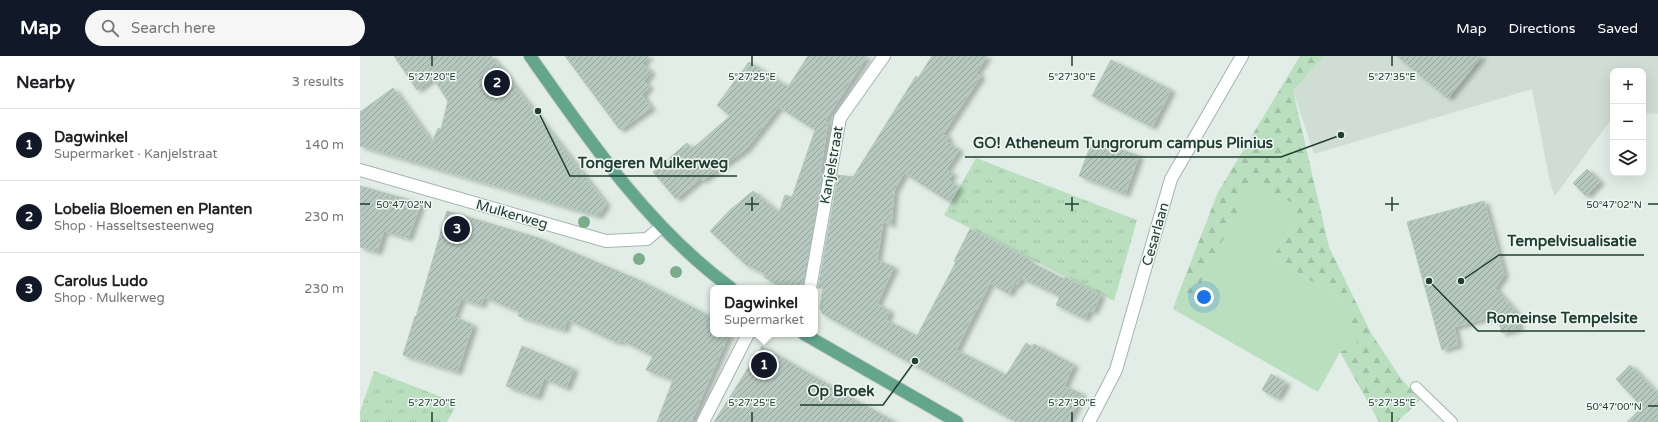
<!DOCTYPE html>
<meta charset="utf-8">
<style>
:root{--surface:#fff;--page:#f6f6f6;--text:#202124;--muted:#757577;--line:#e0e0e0;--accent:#111827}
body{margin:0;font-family:"Varela Round",sans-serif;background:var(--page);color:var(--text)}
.controls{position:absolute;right:12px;top:12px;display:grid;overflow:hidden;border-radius:8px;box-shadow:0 4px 16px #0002}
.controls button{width:36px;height:36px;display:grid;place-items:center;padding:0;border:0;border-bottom:1px solid var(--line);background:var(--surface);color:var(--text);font:20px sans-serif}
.you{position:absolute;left:844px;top:241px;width:14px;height:14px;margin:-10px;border:3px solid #fff;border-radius:50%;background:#1a73e8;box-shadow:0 0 0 6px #1a73e833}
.badge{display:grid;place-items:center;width:26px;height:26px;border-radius:50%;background:var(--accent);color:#fff;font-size:13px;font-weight:700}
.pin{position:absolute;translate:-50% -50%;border:2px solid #fff;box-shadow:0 1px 4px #0006}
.popup{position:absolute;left:350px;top:229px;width:108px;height:52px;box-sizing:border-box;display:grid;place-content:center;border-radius:8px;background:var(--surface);filter:drop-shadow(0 1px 3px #0005);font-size:13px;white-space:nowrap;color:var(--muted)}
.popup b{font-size:15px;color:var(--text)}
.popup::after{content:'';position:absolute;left:50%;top:100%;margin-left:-8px;border:8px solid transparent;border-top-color:var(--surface)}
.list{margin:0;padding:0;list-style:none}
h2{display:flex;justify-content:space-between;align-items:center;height:52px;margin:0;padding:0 16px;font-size:17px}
h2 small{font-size:13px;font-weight:400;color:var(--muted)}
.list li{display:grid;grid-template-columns:26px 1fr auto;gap:12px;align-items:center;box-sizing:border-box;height:72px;padding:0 16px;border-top:1px solid var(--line)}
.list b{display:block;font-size:15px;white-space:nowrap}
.list p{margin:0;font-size:13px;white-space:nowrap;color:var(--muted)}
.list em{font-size:13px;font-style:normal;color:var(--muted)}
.icon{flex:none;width:22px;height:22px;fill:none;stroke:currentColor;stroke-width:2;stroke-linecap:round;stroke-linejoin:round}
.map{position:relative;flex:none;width:1298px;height:366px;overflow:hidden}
header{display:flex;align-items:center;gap:24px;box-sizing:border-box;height:56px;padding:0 20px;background:var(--accent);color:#fff}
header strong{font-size:19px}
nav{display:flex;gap:22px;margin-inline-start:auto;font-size:14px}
.search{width:280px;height:36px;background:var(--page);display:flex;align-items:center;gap:10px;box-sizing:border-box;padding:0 14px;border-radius:22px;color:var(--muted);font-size:15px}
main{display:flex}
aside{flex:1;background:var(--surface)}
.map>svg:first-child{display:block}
</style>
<header>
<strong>Map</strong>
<div class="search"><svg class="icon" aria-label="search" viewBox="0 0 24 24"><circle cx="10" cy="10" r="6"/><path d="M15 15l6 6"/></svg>Search here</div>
<nav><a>Map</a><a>Directions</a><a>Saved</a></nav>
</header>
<main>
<aside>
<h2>Nearby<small>3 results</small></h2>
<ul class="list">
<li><span class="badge">1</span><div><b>Dagwinkel</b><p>Supermarket · Kanjelstraat</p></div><em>140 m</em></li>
<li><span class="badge">2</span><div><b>Lobelia Bloemen en Planten</b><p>Shop · Hasseltsesteenweg</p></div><em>230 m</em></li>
<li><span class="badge">3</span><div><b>Carolus Ludo</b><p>Shop · Mulkerweg</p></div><em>230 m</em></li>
</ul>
</aside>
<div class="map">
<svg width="1298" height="366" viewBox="0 0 1298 366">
<defs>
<pattern id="grass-tufts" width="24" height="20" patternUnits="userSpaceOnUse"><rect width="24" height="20" fill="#b9dfbf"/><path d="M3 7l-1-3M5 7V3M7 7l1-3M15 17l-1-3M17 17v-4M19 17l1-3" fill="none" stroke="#9fc0a5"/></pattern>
<pattern id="forest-firs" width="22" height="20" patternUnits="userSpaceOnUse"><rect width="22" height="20" fill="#b9dfbf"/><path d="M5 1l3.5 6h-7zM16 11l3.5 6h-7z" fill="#9fc0a5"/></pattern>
<pattern id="building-hatch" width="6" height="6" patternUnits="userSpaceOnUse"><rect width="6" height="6" fill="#b6c8bf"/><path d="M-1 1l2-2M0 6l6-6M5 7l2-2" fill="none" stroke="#94a49c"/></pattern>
<filter id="shadow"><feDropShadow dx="4.5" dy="2.5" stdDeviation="2" flood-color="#0004"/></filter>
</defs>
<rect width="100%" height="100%" fill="#e1ede6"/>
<polygon fill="#cfddd5" points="964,0 1298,0 1298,58 1283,57 1283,15 1253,15 1253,61 1195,140 1190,126 1172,33 954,98 933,35"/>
<g fill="url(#grass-tufts)">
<polygon points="616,102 777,164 754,245 584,159"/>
<polygon points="14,315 97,347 87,366 0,366 0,356"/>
</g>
<polygon fill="url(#forest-firs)" points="940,0 964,0 933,35 969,191 1011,277 1040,321 1060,344 1037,366 1019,366 980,296 984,246 913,201 938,159 892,129 833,243 818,239 858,136"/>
<polygon fill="#b9dfbf" points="891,128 933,147 938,159 913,201 984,246 998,289 980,296 958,336 813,253 818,239 833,243"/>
<g fill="url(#building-hatch)" stroke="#b3c7bd" filter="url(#shadow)">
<polygon points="34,0 131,0 246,148 238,160 0,90 0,56 33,32 72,87 78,72 81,73 88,45 73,22 57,34"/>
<polygon points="205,0 289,0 282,8 291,16 284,25 289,31 282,39 291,52 260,74"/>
<polygon points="448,0 507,0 465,65 468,66 460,117 463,117 443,232 422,232 404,221 405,218 386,209 350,175 370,154 393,135 419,157 425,139 432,141 455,74 419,51 386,93 343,124 340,123 316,143 293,116 327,87 332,93 370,60 357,49 389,6 428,31"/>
<polygon points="572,0 627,0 616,17 621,20 583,78 589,82 586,85 599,94 586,114 593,118 588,124 599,131 590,146 544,117 534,135 531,169 523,165 517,204 534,211 517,248 530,255 526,264 557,280 596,206 594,205 610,173 671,204 670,206 704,223 705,221 741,239 733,256 729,254 725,263 696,249 700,240 661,222 657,229 655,227 649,238 630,227 596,294 646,319 666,287 672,291 674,288 714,309 704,330 722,338 708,366 656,366 463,258 460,252 463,232 458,232 478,119 493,121 556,20 558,22"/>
<polygon points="1037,0 1122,0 1088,42"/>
<polygon points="751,4 811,34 792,71 732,40"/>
<polygon points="733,83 779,100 765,138 719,120"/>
<polygon points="1227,113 1240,126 1226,140 1213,127"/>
<polygon points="0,130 61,147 48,182 24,175 17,196 0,191"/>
<polygon points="1124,145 1144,219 1135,232 1155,255 1159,272 1142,277 1137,259 1094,271 1098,289 1082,294 1047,166"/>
<polygon points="87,155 179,182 281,225 353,262 353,278 369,278 331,366 297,366 313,324 286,314 293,300 261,284 260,286 254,285 207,263 204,274 158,260 160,256 124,241 121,249 101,243 94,261 113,269 97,316 43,299 55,260 56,261"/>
<polygon points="162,290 214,313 206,332 184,322 177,341 146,330"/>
<polygon points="402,290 472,331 535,366 354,366"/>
<polygon points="1270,309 1296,336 1298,334 1298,366 1267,366 1282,351 1256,323"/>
<polygon points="911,318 926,327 917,342 902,334"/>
</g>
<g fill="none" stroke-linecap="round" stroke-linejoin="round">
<defs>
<polyline id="service" points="1056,331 1092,366"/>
<g id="minor">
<polyline points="0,114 246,185 287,183 301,171"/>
<polyline points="450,232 480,62 524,0"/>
<polyline points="343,366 388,278"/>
</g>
<polyline id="tertiary" points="729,366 756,314 811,123 882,0"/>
<g id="primary">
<path d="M170,0C229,84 288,171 371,232"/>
<polyline points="444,278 597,366"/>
</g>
</defs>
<use href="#service" stroke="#a4b5ad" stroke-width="12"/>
<use href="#minor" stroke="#a4b5ad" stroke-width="14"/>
<use href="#tertiary" stroke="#a4b5ad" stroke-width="14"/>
<use href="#primary" stroke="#c1c9c6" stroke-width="14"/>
<use href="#service" stroke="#fff" stroke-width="10"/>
<use href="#minor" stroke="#fff" stroke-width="12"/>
<use href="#tertiary" stroke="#fff" stroke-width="12"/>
<use href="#primary" stroke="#63a58d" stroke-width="12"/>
</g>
<g fill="#7bad8a">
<circle cx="224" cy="166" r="6"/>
<circle cx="279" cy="203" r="6"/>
<circle cx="316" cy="216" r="6"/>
</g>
<path fill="none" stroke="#213e33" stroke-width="1.5" d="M72,0V10M392,0V10M712,0V10M1032,0V10M392,141V155M712,141V155M1032,141V155M0,148H10M385,148H399M705,148H719M1025,148H1039M1288,148H1298M1288,350H1298M72,356V366M392,356V366M712,356V366M1032,356V366"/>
<g text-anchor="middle" stroke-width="3" stroke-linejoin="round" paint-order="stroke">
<g font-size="14" fill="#213e33" stroke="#f2f9f5">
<text transform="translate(471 109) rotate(-80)" y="5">Kanjelstraat</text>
<text transform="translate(152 158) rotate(16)" y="5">Mulkerweg</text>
<text transform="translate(795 178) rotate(-74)" y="5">Cesarlaan</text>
</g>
</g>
<g font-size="10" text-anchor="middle" fill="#213e33" stroke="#f2f9f5" stroke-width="3" stroke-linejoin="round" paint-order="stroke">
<text x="72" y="24">5°27'20"E</text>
<text x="392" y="24">5°27'25"E</text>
<text x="712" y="24">5°27'30"E</text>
<text x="1032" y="24">5°27'35"E</text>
<text x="44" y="152">50°47'02"N</text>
<text x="1254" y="152">50°47'02"N</text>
<text x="72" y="350">5°27'20"E</text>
<text x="392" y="350">5°27'25"E</text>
<text x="712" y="350">5°27'30"E</text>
<text x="1032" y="350">5°27'35"E</text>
<text x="1254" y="354">50°47'00"N</text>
</g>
<path fill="none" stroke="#213e33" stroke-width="1.5" d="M981 79L921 101H605M178 55L210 120H377M1101 225L1139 199H1284M1069 225L1118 275H1285M555 305L523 349H440"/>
<g fill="#213e33" stroke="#f2f9f5" stroke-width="1.5">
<circle cx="981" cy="79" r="4"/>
<circle cx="178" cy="55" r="4"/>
<circle cx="1101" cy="225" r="4"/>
<circle cx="1069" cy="225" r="4"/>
<circle cx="555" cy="305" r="4"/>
</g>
<g font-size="15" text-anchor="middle" font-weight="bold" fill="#213e33" stroke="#f2f9f5" stroke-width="3" stroke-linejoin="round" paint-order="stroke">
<text x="763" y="92">GO! Atheneum Tungrorum campus Plinius</text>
<text x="293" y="112">Tongeren Mulkerweg</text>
<text x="1212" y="190">Tempelvisualisatie</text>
<text x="1202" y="267">Romeinse Tempelsite</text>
<text x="481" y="340">Op Broek</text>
</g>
</svg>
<div class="controls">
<button>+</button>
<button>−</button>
<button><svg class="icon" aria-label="layers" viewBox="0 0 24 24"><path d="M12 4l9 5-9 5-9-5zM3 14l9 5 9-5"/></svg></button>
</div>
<div class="you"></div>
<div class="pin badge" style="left:404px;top:309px">1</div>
<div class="popup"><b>Dagwinkel</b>Supermarket</div>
<div class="pin badge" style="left:137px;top:27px">2</div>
<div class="pin badge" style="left:97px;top:173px">3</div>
</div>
</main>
